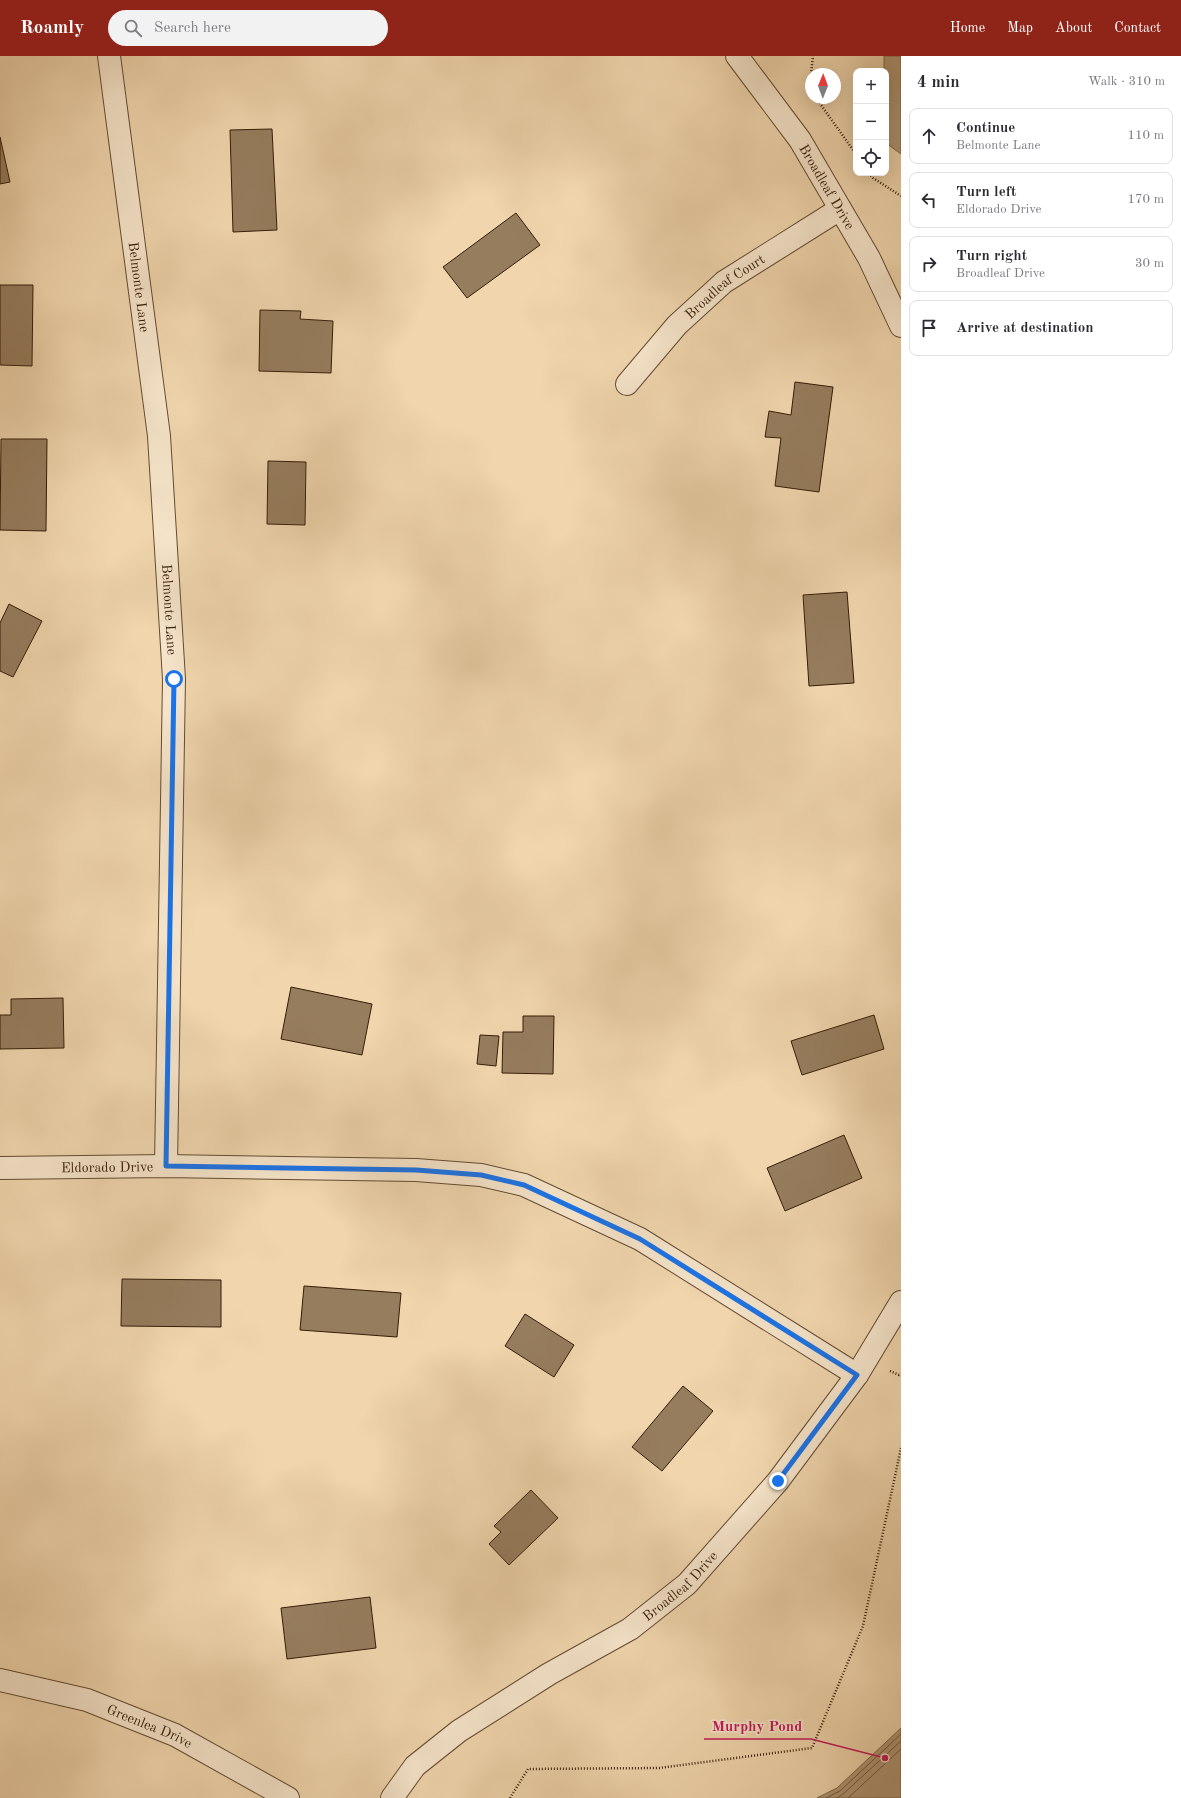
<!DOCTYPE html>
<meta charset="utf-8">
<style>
:root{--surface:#fff;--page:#f2f2f3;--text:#2b2b33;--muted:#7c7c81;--line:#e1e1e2;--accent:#8f2418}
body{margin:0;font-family:"Old Standard TT",serif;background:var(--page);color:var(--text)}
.controls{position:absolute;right:12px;top:12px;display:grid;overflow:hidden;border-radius:8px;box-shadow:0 4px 16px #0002}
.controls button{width:36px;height:36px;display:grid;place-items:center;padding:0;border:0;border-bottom:1px solid var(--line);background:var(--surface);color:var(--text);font:20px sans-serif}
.compass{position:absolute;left:805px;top:12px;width:36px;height:36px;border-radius:50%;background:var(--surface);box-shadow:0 4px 16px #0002;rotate:1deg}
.stop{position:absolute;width:12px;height:12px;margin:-9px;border:3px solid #1a73e8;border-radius:50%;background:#fff}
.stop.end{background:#1a73e8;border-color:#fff;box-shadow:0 1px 4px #0008}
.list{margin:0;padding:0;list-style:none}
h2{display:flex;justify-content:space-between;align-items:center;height:52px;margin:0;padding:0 16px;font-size:17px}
h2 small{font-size:13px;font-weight:400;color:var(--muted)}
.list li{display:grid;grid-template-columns:26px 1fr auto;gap:12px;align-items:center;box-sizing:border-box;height:56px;margin:0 8px 8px;padding:0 8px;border:1px solid var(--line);border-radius:8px}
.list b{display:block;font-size:15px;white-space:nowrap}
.list p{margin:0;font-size:13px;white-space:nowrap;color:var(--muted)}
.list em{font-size:13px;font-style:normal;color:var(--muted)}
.icon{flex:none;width:22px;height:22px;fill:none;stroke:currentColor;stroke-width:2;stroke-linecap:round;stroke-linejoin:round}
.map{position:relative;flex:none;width:901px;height:1742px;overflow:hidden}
header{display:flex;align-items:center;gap:24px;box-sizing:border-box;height:56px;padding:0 20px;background:var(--accent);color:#fff}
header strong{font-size:19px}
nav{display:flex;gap:22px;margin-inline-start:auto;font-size:14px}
.search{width:280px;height:36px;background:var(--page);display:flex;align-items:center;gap:10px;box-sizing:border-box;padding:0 14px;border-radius:22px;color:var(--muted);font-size:15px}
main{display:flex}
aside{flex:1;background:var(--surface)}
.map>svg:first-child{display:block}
</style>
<header>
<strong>Roamly</strong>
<div class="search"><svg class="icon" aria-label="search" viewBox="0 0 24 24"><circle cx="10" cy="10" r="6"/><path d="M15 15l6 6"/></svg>Search here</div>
<nav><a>Home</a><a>Map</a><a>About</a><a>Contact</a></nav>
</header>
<main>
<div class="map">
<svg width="901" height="1742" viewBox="0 0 901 1742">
<rect width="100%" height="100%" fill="#f0d5ad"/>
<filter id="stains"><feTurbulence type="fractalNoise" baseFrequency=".005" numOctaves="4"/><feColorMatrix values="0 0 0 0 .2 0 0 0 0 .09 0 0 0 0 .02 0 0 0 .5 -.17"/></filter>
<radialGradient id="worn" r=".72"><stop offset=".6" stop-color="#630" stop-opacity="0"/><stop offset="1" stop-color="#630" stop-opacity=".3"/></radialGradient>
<g fill="#b09675" stroke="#7f6649">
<polygon points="884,0 901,0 901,98 886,87 886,15 884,15"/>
<polygon points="901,1672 901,1742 817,1742 837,1732"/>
</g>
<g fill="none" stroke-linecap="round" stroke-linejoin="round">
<g stroke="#725a3e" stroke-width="1">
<polyline points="826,1742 840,1735 901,1678"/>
<polyline points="837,1742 843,1738 901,1685"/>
<polyline points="848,1742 901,1693"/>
</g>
</g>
<g fill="#967d5e" stroke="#351d08">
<polygon points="272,73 277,174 233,176 230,74"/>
<polygon points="0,81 10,126 0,128"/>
<polygon points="516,157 540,189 467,242 443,211"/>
<polygon points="0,229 33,229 32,310 0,309"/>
<polygon points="260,254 301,255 300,263 333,265 331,317 259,315"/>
<polygon points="795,326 833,331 819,436 775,430 781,382 765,381 769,355 791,359"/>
<polygon points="1,383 47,383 46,475 0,474"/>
<polygon points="268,405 306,406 305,469 267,468"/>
<polygon points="847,536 854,627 809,630 803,539"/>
<polygon points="9,548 42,565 13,621 0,615 0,567"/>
<polygon points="291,931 372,948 362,999 281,983"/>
<polygon points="63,942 64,992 0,993 0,959 11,959 11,943"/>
<polygon points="874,959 884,993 802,1019 791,985"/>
<polygon points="523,960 554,960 553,1018 502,1017 503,976 523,976"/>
<polygon points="480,979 499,980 496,1010 477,1008"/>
<polygon points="844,1079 862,1122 785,1155 767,1112"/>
<polygon points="122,1223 221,1224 221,1271 121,1270"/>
<polygon points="304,1230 401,1237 397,1281 300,1274"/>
<polygon points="525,1258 574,1289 554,1321 505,1290"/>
<polygon points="683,1330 713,1355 662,1415 632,1391"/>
<polygon points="531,1434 558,1462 509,1509 489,1488 501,1476 494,1470"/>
<polygon points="370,1541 376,1592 287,1603 281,1552"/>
</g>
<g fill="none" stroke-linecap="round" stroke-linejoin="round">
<defs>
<g id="minor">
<path id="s1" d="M109,0L159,380L174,623L166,1110"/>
<path id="s2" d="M737,0L800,84L869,202L901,270"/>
<path id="s3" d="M627,328L677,269L724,226L840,153"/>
<path id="s4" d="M0,1112L166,1110L416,1114L481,1119L524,1129L640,1183L857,1319"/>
<path id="s5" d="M0,1624L87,1644L175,1679L288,1742"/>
<path id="s6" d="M392,1742L415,1710L459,1675L549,1618L630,1573L687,1528L778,1425L857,1319L901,1246"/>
</g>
</defs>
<use href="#minor" stroke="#644b31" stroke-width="24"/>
<g stroke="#351d08" stroke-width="2.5" stroke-dasharray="1 2" stroke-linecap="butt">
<polyline points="811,18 813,0"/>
<polyline points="811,20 810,33 811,35"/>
<polyline points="816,42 856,98"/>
<polyline points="869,117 873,122 901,140"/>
<polyline points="890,1315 899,1319 901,1318"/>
<polyline points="510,1742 528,1713 659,1712 812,1692 863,1570 901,1392"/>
</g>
<use href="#minor" stroke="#f5e4ca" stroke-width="22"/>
</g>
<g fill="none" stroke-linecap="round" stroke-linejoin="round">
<polyline stroke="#1a73e8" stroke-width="5" points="174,623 166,1110 416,1114 481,1119 524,1129 640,1183 857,1319 778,1425"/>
</g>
<g text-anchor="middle" stroke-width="3.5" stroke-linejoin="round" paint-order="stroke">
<g font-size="14" fill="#351d08" stroke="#f5e4ca">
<text dy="5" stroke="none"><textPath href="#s2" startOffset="159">Broadleaf Drive</textPath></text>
<text dy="5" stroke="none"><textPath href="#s1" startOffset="233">Belmonte Lane</textPath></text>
<text dy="5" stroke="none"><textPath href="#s3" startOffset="139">Broadleaf Court</textPath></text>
<text dy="5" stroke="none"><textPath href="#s1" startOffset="557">Belmonte Lane</textPath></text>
<text dy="5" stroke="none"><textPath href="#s4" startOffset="107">Eldorado Drive</textPath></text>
<text dy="5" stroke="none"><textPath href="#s6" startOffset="361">Broadleaf Drive</textPath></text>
<text dy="5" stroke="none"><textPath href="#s5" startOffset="157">Greenlea Drive</textPath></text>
</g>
</g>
<path fill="none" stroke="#c2185b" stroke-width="1.5" d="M885 1702L811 1683H704"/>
<circle fill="#c2185b" stroke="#f5e4ca" stroke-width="1.5" cx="885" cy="1702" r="4"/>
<g font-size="15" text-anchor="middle" font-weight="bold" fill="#c2185b" stroke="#f5e4ca" stroke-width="3.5" stroke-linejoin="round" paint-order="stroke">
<text x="757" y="1675">Murphy Pond</text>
</g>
<rect width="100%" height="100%" filter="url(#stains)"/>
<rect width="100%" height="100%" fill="url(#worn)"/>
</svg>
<div class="controls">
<button>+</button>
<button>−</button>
<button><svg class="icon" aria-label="locate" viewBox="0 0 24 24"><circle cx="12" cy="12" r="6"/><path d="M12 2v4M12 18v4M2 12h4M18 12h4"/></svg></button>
</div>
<svg class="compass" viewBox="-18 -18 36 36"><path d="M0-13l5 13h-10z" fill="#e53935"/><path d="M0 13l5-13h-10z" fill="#7c7c81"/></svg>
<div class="stop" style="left:174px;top:623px"></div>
<div class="stop end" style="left:778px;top:1425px"></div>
</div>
<aside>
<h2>4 min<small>Walk · 310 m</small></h2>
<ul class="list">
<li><svg class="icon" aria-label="ahead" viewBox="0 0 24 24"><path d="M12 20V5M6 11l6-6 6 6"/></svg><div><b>Continue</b><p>Belmonte Lane</p></div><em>110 m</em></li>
<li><svg class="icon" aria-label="left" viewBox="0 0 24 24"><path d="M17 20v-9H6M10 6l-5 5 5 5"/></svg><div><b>Turn left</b><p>Eldorado Drive</p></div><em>170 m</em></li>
<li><svg class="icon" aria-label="right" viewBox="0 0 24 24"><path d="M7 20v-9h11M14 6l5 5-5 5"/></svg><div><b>Turn right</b><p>Broadleaf Drive</p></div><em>30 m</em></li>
<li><svg class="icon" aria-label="arrive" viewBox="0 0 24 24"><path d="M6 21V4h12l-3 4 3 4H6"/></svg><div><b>Arrive at destination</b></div></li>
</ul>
</aside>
</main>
